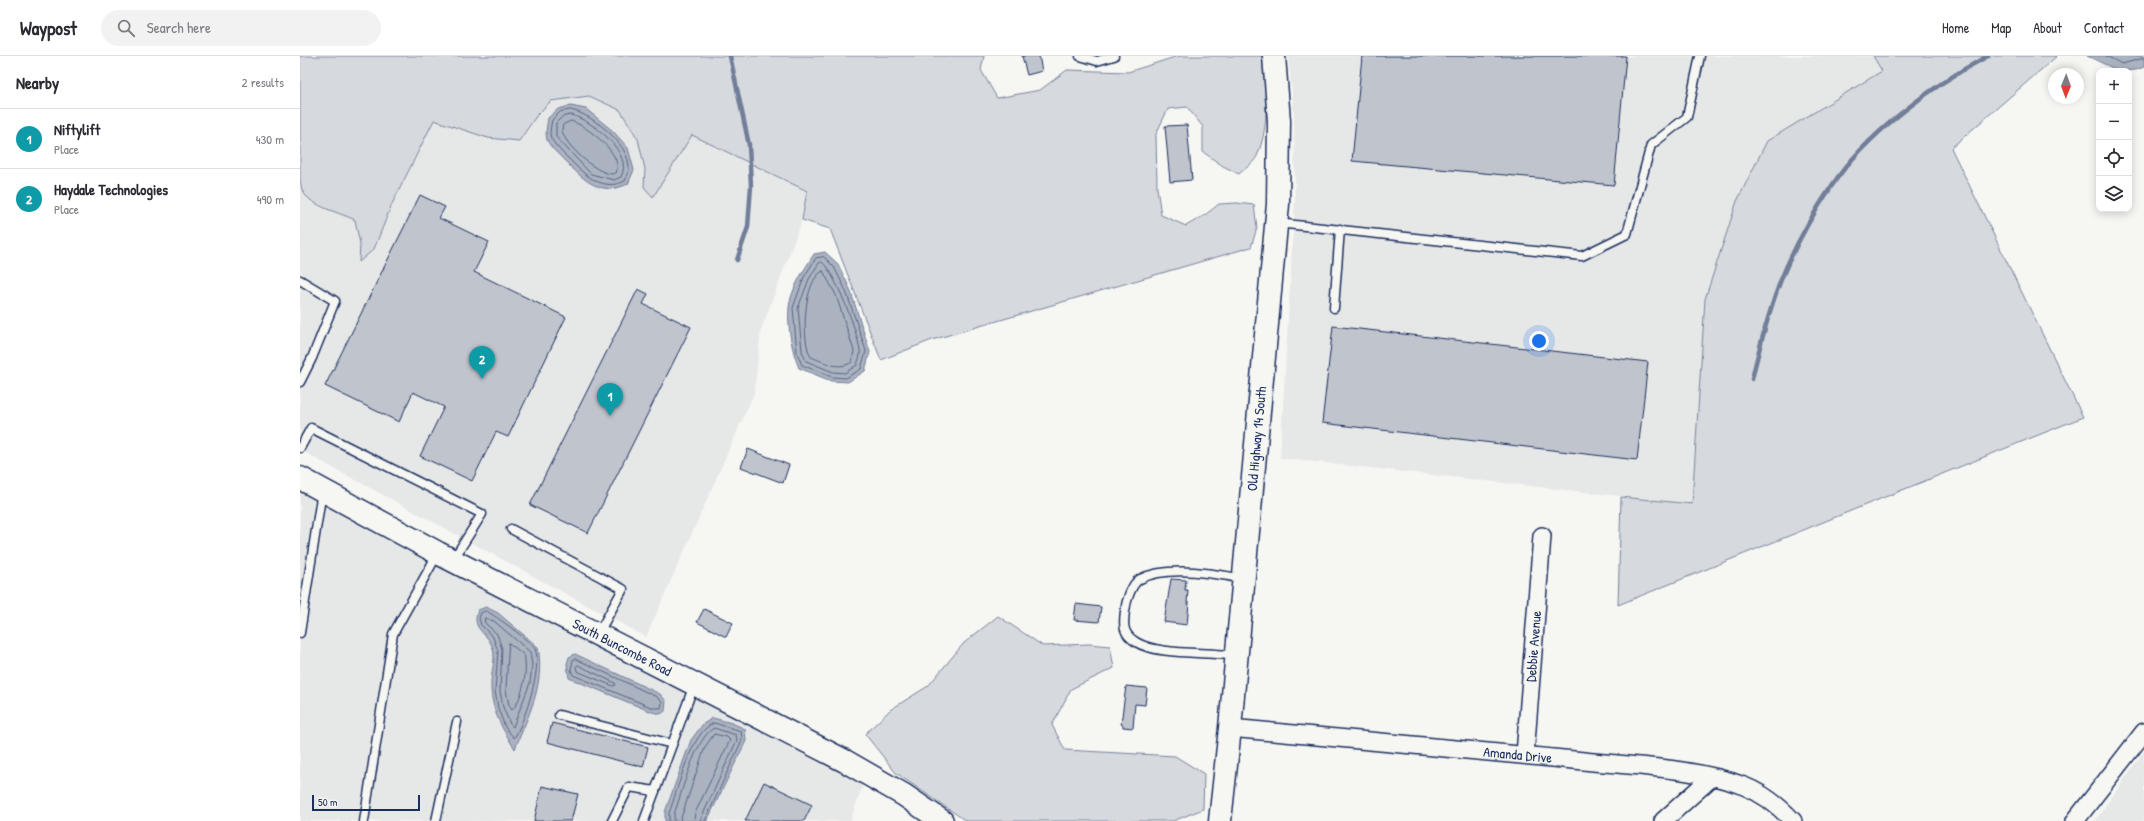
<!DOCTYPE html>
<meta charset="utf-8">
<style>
:root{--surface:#fff;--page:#f2f2f3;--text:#2b2b33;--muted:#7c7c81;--line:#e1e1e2;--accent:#2563eb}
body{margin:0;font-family:"Patrick Hand",sans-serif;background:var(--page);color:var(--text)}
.controls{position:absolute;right:12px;top:12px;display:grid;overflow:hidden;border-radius:8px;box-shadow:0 2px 10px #0003}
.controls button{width:36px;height:36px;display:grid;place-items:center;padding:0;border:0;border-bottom:1px solid var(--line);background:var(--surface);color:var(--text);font:20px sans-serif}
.compass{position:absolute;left:1748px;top:12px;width:36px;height:36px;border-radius:50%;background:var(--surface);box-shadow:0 2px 10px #0003;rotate:181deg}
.scale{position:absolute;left:12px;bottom:10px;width:108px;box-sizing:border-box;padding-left:4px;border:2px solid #1b2f5e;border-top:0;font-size:11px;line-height:14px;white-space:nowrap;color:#1b2f5e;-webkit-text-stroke:3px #f6f6f2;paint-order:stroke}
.you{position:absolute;left:1239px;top:285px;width:14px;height:14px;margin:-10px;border:3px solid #fff;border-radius:50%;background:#1a73e8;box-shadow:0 0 0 6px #1a73e833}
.badge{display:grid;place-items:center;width:26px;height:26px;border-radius:50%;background:var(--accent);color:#fff;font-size:13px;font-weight:700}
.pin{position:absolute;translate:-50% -33px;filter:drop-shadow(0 1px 2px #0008)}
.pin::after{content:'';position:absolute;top:21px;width:14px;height:12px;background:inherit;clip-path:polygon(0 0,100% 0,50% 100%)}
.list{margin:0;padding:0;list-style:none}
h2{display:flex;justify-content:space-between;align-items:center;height:52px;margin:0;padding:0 16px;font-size:17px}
h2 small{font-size:13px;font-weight:400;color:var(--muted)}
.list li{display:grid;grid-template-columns:26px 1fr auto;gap:12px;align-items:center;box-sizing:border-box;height:60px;padding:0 16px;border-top:1px solid var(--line)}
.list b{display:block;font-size:15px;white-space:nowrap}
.list p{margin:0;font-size:13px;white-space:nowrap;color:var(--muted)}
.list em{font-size:13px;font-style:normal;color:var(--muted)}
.icon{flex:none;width:22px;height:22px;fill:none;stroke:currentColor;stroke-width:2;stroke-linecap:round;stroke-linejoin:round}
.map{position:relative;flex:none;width:1844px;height:765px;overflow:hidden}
header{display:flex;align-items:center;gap:24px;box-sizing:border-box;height:56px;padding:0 20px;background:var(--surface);border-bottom:1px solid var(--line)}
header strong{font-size:19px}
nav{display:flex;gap:22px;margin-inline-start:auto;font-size:14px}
.search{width:280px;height:36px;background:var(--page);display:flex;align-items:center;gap:10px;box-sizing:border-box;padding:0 14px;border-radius:22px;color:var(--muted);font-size:15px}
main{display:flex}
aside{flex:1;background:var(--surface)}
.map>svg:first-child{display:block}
</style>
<header>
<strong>Waypost</strong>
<div class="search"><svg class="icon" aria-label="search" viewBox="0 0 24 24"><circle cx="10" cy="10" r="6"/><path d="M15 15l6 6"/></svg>Search here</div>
<nav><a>Home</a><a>Map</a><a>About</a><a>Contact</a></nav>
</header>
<main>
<aside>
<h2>Nearby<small>2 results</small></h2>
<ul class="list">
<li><span class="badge" style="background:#0f9aa8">1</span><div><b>Niftylift</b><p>Place</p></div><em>430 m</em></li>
<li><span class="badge" style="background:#0f9aa8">2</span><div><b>Haydale Technologies</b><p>Place</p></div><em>490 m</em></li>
</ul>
</aside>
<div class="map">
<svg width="1844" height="765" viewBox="0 0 1844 765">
<rect width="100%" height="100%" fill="#f6f6f2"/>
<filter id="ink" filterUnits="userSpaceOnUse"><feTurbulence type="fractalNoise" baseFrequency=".025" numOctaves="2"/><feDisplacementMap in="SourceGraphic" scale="8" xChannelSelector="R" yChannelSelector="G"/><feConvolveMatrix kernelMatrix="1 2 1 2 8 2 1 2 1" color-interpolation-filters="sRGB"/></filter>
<g filter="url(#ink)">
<g fill="#e6e7e7">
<polygon points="988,0 1573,0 1582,15 1467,85 1399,356 1392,448 980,402 995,144 994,56"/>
<polygon points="289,40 320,54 338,83 345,113 344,130 353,140 392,78 507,136 502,164 461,274 454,337 346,581 0,394 0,123 3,136 20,151 39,156 55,164 60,188 59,206 74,193 92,148 134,64 188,82 219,85 237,59 251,45"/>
<polygon points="0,435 564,726 550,765 0,765"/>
<polygon points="1844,695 1844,765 1795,765"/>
</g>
<g fill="#d6d9dd" stroke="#78849e">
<path d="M0,0H684L681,14L697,42L740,34L767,14L828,16L878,0H962C967,32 970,70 957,100C954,107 944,113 939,118L923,110L903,96V71L887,51L868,53L856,78L857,132L861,159L886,170L905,159L919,148L937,147L954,149L957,172L951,191L632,284L581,304L530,173L502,164L507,135L392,79L353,141L344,131L345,113L338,83L320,54L289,40L251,45L237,59L219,85L188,82L134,64L92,148L74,193L59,206L60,188L55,164C39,156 12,151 3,136C1,133 1,127 0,123Z"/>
<polygon points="1573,0 1757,0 1651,92 1783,361 1318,549 1321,441 1392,448 1405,243 1437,145 1467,85 1582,15"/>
<polygon points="698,560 743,590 789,588 810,590 814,612 771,633 752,669 765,694 875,700 904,718 903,753 873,765 666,765 596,717 565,678 590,654 628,630 664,587"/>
</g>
<g fill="#abb2c0" stroke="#717e99">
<polygon points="1787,0 1844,0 1844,11 1836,14 1819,15"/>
<path d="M271,50L286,53L313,75L328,92L334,114L328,128C300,141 284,124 265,105C259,99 250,91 247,84C245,77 247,69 248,62L258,53Z"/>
<path d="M525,196L538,208L550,233L570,296L565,315L548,326L531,325L499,312C492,296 487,270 489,251C491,233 504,214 514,198Z"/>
<path d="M186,551L198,557L238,591C245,630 229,657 215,693C202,673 190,652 191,627C191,616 196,604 193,593C188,575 170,575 178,554Z"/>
<polygon points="275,598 360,638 366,645 365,655 361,658 352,656 269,622 267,608 269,601"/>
<polygon points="413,662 432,667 445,673 446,685 407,765 365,765 365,756 391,684 403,668"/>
</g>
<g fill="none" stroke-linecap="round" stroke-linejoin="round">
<g stroke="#556385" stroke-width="1">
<polyline points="1806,0 1822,8 1844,2"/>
<path d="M271,54C293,59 330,88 329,113C329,117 326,122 325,125C302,136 285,119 269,103C264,98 255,90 251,82C249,77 251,69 252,64L260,56Z"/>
<path d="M271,59C292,64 334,97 321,121L314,124L291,118L256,81V67L262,61Z"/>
<path d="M271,65C286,69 325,99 316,117C302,124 263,88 262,74L263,69Z"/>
<polygon points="524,201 534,211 546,235 566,295 561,313 546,322 532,321 502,309 497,297 493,252 504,221 516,202"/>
<path d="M522,206C536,218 557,275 560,294C561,299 558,305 557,309L545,317L533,316L506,305L502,295L498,252L509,223L519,207Z"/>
<path d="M523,215L536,239L554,295L552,306C539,315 524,306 511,301C501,285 503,223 523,215Z"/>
<path d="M186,555C195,559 230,585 235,593C243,609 224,668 214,682L205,671L198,652L195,635L198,595L193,581L181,569L179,562L181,557Z"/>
<polygon points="185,562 194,565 230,596 232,609 230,627 213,671 210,668 203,651 200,635 202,593 197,578 185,567"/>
<path d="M209,587L224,599C228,613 223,643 212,654L209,649L206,634Z"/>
<polygon points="276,603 357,641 362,646 361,652 353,652 273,619 271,614 273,604"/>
<polygon points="278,609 315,627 316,629 313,630 277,615 276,611"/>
<path d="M369,765V757C378,734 391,675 414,667L441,675L442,684L405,765"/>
<path d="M374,765V758C382,737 395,682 414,672L436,679L437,684L400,765"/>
<polyline points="380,765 405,691 414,678 427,681 430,684 395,757 394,765"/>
</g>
<g stroke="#717e99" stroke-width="4.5">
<polyline points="430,0 449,89 451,130 448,171 437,204"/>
<path d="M1452,323C1460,289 1469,254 1482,221C1495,190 1512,159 1531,131C1565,79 1634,28 1688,0"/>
</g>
</g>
<g fill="#c0c4cd" stroke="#1b2f5e">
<polygon points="722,0 739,0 742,15 727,19"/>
<polygon points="1062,0 1326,0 1314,129 1052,105"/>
<polygon points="887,69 892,124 870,126 865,70"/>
<polygon points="120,139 145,151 139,162 189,186 174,216 266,261 208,381 196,376 172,425 120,400 144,351 113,336 99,366 25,330"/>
<polygon points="338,233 348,238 343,248 391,271 288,477 230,449"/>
<polygon points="1033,270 1348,306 1337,404 1022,367"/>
<polygon points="448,393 489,409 483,427 441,411"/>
<polygon points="871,523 886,524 885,534 888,534 887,547 889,547 887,569 864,566"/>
<polygon points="776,548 801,551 799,566 774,564"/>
<polygon points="404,553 433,567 426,581 397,566"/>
<polygon points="826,630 847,632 845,649 835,648 833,672 823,671 823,669 821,668"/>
<polygon points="252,667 348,691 343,711 247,686"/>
<polygon points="464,726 512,749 504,765 445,765"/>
<polygon points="242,730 278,738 271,765 234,765"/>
</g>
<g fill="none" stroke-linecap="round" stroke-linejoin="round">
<defs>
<g id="lane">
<polyline points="780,0 797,5 814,0"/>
<polyline points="977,167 1282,200 1327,178 1351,89 1387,61 1400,0"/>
<polyline points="0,224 35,245 12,302 0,326"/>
<polyline points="1034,252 1040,173"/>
<polyline points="0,392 11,372 182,458 153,504"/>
<polyline points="211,473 323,533 298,578"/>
<polyline points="0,577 22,435"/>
<path d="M936,600C910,595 858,600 836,586C823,578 823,570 825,555C826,546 831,528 840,523C867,509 914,517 943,523"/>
<polyline points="259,659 372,688"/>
<polyline points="64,765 93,578 138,497"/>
<polyline points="136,765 157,666"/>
<polyline points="312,765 329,731 355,735"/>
<polyline points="344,765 394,629"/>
</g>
<g id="street">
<path id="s1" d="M930,672C1045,683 1159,693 1274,704C1327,710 1394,711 1444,730C1462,737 1480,751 1493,765"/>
<path id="s2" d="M1225,699L1242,480"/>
<polyline points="1363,765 1412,721"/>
<polyline points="1775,765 1844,676"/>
</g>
<g id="secondary">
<path id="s3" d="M920,765L930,672L978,148L979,65L974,0"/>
</g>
<g id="primary">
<path id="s4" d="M0,422L138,497L545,705L604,739L642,765"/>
</g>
</defs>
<use href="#lane" stroke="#1b2f5e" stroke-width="11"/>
<use href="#street" stroke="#1b2f5e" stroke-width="20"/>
<use href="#secondary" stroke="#1b2f5e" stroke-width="25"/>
<use href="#primary" stroke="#1b2f5e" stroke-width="25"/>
<use href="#lane" stroke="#f6f6f2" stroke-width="8"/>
<use href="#street" stroke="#f6f6f2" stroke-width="17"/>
<use href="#secondary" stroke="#f6f6f2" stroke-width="22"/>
<use href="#primary" stroke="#f6f6f2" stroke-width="22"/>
</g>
</g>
<g text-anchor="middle" stroke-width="3" stroke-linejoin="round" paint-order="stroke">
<g font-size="14" fill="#1b2f5e" stroke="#f6f6f2">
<text dy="5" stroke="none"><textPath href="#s3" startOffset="384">Old Highway 14 South</textPath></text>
<text dy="5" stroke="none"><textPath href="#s2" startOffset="109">Debbie Avenue</textPath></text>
<text dy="5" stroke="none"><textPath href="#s4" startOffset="364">South Buncombe Road</textPath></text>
<text dy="5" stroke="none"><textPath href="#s1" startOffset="289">Amanda Drive</textPath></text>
</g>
</g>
</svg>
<div class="controls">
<button>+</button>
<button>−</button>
<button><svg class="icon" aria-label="locate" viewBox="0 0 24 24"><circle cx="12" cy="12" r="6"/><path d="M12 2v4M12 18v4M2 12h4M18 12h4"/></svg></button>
<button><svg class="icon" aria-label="layers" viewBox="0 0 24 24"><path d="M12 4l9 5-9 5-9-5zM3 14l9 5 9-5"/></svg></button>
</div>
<svg class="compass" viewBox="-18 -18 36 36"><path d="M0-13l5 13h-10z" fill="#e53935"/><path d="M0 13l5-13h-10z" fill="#7c7c81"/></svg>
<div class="scale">50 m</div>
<div class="you"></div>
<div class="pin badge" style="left:310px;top:360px;background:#0f9aa8">1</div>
<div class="pin badge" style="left:182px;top:323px;background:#0f9aa8">2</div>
</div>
</main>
